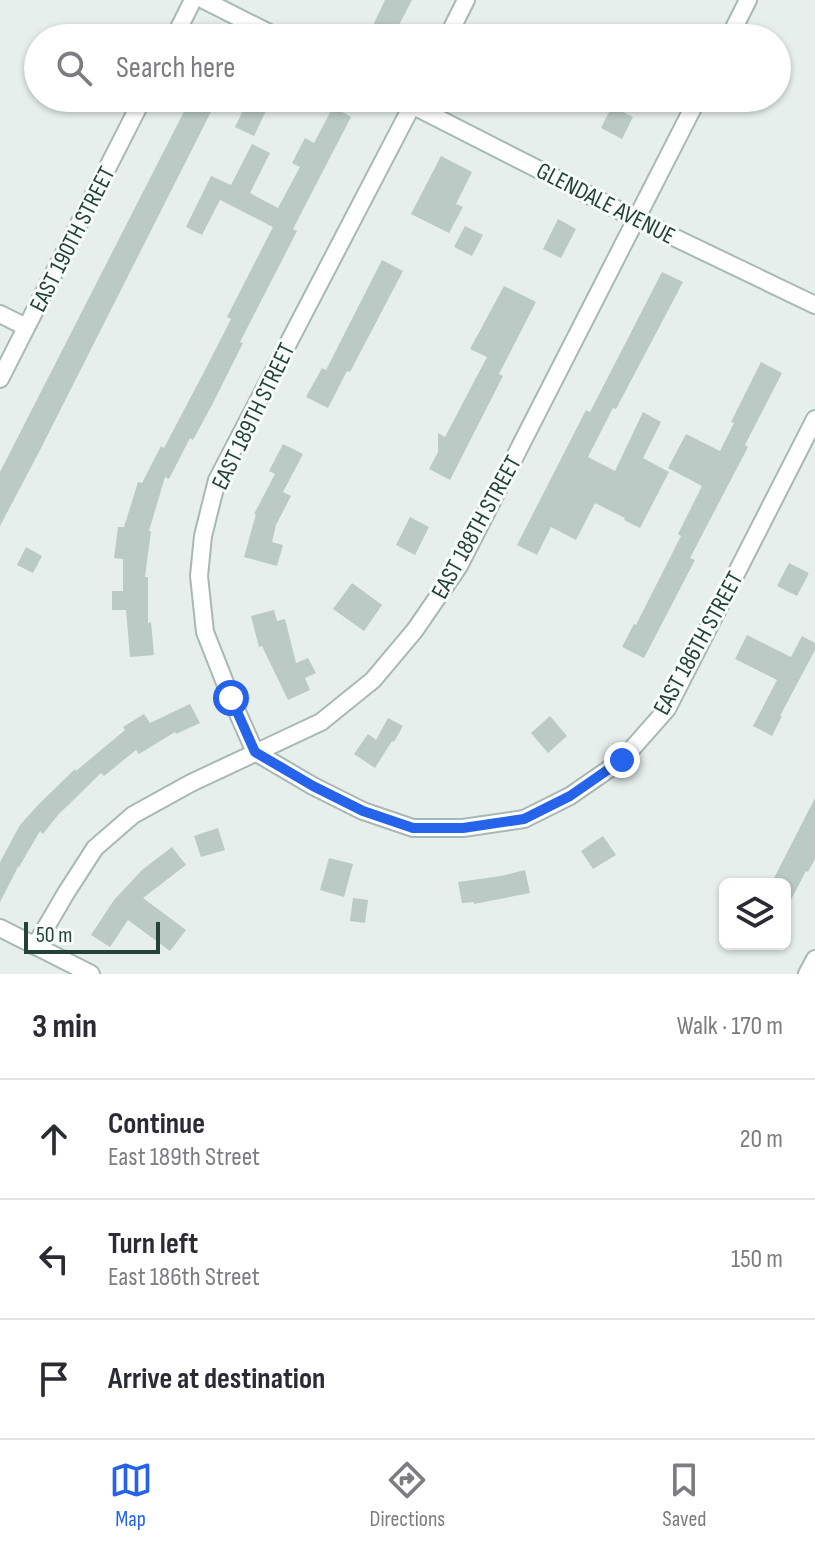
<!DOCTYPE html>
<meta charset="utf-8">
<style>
:root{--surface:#fff;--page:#f7f7f7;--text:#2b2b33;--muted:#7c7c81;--line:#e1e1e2;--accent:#2563eb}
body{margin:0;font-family:"Sofia Sans Condensed",sans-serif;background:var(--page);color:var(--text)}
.controls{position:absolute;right:24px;bottom:24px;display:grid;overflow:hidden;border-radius:12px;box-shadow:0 2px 6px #0004}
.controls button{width:72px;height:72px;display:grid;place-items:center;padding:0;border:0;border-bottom:2px solid var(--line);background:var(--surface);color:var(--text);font:40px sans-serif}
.scale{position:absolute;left:24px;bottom:20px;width:136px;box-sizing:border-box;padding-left:8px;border:4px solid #24423a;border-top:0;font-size:22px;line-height:28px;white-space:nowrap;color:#24423a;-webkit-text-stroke:6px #f7fbf9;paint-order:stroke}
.stop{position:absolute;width:24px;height:24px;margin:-18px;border:6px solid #2563eb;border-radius:50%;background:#fff}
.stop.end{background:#2563eb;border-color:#fff;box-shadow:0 2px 8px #0008}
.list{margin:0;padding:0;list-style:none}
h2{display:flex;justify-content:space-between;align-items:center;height:104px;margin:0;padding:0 32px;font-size:34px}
h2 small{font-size:26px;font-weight:400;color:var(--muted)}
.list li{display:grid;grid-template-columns:52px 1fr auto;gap:24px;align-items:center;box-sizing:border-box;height:120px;padding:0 32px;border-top:2px solid var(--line)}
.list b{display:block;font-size:30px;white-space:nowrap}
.list p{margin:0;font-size:26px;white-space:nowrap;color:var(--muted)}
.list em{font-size:26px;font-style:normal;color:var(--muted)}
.icon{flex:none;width:44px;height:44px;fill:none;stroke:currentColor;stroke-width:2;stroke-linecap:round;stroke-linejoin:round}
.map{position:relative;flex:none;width:815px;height:974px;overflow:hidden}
.search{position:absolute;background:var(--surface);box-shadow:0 2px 6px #0004;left:24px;right:24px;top:24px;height:88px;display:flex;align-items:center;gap:20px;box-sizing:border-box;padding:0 28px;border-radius:44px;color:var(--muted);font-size:30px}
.sheet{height:464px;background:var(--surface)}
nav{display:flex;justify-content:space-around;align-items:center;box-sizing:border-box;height:112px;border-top:2px solid var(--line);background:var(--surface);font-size:22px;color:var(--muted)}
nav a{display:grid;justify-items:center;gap:4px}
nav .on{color:var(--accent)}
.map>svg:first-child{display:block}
</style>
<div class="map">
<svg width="815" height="974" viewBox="0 0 815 974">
<rect width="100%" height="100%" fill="#e6efeb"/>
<g fill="#bbcac4">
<polygon points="385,0 412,0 392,38 367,38"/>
<polygon points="191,98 218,98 38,454 0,526 0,472"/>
<polygon points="249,98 272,98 254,136 235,127"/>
<polygon points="612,106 633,117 622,139 601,128"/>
<polygon points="333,107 351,117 293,229 297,231 240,342 243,343 213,403 193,440 190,438 169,479 165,477 149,531 151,531 145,577 148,577 148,623 151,622 154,655 130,657 126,610 112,610 112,591 123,591 123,559 114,558 118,527 124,527 138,482 142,483 161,446 164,448 205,370 231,319 227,317 273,227 220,200 202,235 186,227 211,176 231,185 252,144 270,153 250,193 278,208 300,167 292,163 305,138 314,143"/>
<polygon points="441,156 472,172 456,204 463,207 449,233 411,214"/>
<polygon points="558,219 576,229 561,258 543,249"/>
<polygon points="465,226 483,235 472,256 454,247"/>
<polygon points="382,260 403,271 350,372 347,371 328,408 306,397 322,368 326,370"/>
<polygon points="662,272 683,282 616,409 613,408 588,457 615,471 643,412 661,422 643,458 669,472 640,528 624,520 625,518 595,503 576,540 551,527 537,555 517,545 586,410 590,412"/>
<polygon points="504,286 536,302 499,374 503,376 450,480 429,469 438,452 438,433 445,437 487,357 470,349"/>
<polygon points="761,362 782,373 745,445 748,447 690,558 695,560 644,658 622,647 634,624 636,625 681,536 678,534 702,486 668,468 686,434 720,451 734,423 731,422"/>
<polygon points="283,444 303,454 283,492 291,496 276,525 272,542 283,545 277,566 244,557 256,514 254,514 275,474 269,471"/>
<polygon points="410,517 429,527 415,555 396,545"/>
<polygon points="26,547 42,556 33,573 17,565"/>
<polygon points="789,563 809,573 797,596 777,586"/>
<polygon points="352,583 382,605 364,631 333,609"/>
<polygon points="274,610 277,621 285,619 296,663 308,658 316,673 305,678 310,690 288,700 262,646 259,647 251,616"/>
<polygon points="747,635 791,657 802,636 815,643 815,650 780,716 782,716 772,736 753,726 777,680 735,659"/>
<polygon points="190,704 200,723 176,734 175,732 139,754 136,750 104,776 101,773 58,815 43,834 40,831 19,867 18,867 0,902 0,862 20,825 39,804 75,769 76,771 125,730 123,727 144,714 150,723"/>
<polygon points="550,716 567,736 548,753 531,733"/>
<polygon points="388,718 403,726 394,742 392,741 375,768 354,754 368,734 376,740"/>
<polygon points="815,798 815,859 808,872 806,871 785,911 785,884 771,884"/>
<polygon points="218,828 225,850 201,857 194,836"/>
<polygon points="603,836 616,855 593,869 581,851"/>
<polygon points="172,847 186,865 143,898 186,930 170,951 128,920 110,947 91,935 114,900 142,870"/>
<polygon points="329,858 353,864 344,897 320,890"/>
<polygon points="525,870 530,893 474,904 474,902 462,903 458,882 501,876"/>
<polygon points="353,898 368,900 365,923 350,921"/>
</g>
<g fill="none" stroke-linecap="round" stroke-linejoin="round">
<defs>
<g id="street">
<polyline points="204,0 279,38"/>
<polyline points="174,38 193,0"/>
<polyline points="447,38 466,0"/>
<polyline points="729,38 748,0"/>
<polyline points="398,98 636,219 815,305"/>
<polyline points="416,98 217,480 203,536 199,576 205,632 231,698 255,752 313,786 363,811 413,828 463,828 524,819 570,796 622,760 667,709 815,419"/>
<polyline points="0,314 26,327"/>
<polyline points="0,379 143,98"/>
<polyline points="0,928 91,974"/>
<polyline points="35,946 66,893 95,848 133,815 191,783 321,722 373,680 415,630 459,566 698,98"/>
<polyline points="807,974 815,959"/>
</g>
</defs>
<use href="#street" stroke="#a8b8b2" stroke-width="20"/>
<use href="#street" stroke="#fff" stroke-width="16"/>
</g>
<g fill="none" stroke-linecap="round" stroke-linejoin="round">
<polyline stroke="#2563eb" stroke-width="10" points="231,698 255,752 313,786 363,811 413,828 463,828 524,819 570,796 622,760"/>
</g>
<g text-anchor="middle" stroke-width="6" stroke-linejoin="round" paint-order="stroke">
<g font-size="24" fill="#24423a" stroke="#f7fbf9">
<text transform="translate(606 203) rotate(27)" y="8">GLENDALE AVENUE</text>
<text transform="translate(72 239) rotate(-63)" y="8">EAST 190TH STREET</text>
<text transform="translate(253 416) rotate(-64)" y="8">EAST 189TH STREET</text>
<text transform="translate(476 527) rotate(-61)" y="8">EAST 188TH STREET</text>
<text transform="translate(698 643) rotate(-61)" y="8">EAST 186TH STREET</text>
</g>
</g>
</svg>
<div class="controls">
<button><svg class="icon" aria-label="layers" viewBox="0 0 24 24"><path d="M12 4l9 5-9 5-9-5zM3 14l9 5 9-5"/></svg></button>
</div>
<div class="scale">50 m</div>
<div class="stop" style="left:231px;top:698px"></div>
<div class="stop end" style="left:622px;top:760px"></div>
<div class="search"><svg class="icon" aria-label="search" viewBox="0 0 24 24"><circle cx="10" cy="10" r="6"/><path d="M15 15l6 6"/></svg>Search here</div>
</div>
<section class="sheet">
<h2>3 min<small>Walk · 170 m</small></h2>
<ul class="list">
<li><svg class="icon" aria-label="ahead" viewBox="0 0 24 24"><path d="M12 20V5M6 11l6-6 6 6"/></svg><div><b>Continue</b><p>East 189th Street</p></div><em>20 m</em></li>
<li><svg class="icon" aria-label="left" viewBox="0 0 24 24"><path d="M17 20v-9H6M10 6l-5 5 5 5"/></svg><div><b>Turn left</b><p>East 186th Street</p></div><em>150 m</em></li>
<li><svg class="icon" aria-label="arrive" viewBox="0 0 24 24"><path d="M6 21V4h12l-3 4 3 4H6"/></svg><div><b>Arrive at destination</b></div></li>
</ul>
</section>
<nav>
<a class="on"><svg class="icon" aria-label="map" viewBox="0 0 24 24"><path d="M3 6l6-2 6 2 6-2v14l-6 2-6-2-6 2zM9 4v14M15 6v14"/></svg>Map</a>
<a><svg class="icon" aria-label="directions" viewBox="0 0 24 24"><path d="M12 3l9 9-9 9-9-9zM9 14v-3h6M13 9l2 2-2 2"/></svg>Directions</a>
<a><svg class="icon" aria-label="saved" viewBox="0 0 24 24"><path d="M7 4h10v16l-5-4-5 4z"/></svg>Saved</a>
</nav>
